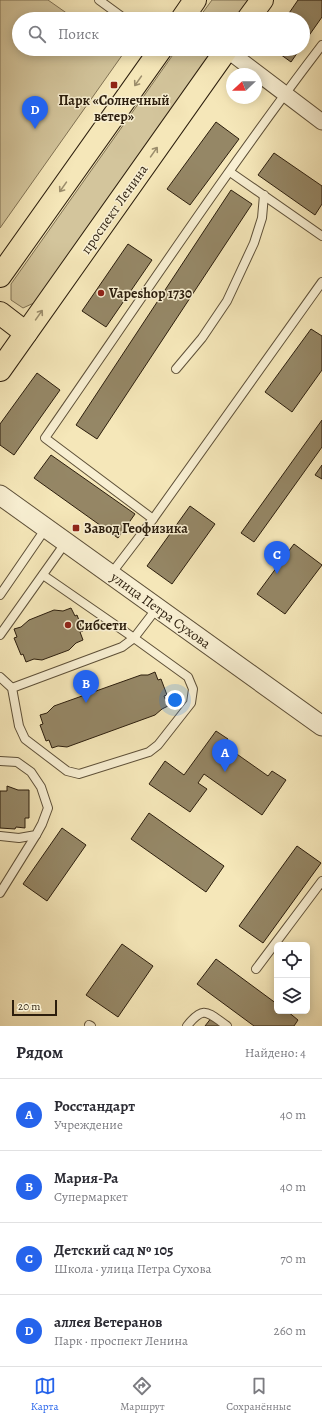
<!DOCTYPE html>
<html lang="ru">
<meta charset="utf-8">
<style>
:root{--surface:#fff;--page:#f2f2f3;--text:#2b2b33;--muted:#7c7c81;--line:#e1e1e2;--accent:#2563eb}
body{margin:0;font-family:Alegreya,serif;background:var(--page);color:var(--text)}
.controls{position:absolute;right:12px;bottom:12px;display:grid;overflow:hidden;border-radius:6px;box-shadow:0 2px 10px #0003}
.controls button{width:36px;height:36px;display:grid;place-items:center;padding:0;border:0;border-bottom:1px solid var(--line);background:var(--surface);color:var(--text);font:20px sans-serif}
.compass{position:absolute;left:226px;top:68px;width:36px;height:36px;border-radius:50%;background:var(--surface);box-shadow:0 2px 10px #0003;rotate:248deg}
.scale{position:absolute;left:12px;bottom:10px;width:45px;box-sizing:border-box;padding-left:4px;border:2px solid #2c1e0d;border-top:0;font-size:11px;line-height:14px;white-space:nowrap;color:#2c1e0d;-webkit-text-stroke:3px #f8efd2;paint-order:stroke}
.you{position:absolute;left:175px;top:700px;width:14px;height:14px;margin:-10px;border:3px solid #fff;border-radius:50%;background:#1a73e8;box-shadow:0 0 0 6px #1a73e833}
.badge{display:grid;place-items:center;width:26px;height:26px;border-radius:50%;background:var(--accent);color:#fff;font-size:13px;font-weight:700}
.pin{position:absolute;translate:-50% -33px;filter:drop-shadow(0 1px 2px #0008)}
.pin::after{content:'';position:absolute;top:21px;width:14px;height:12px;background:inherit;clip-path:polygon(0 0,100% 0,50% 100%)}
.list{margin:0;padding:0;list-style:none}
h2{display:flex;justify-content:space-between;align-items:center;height:52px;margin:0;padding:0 16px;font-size:17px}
h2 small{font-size:13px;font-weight:400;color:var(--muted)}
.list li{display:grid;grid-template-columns:26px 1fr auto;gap:12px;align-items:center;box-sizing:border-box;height:72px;padding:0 16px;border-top:1px solid var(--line)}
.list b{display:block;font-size:15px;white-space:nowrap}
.list p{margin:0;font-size:13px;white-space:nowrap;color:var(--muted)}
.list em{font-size:13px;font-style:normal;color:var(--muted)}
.icon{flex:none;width:22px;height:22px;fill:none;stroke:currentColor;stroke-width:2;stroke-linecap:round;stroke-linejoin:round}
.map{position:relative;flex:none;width:322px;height:1026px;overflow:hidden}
.search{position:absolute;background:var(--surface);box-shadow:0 2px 10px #0003;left:12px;right:12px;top:12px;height:44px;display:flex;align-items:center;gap:10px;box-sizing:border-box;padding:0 14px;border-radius:22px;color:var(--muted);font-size:15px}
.sheet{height:340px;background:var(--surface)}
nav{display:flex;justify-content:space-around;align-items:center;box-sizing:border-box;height:56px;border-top:1px solid var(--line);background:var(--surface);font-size:11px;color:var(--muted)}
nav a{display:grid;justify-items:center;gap:2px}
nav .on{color:var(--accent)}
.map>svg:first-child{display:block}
</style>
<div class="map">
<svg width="322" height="1026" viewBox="0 0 322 1026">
<rect width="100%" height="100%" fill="#f5e7b9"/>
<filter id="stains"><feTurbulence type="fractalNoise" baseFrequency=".005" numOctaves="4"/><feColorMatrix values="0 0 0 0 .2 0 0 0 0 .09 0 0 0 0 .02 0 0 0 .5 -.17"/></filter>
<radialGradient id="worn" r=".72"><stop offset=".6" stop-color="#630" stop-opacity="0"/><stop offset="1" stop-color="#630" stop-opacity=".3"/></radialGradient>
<g fill="#d3c59c" stroke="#807254">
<polygon points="0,0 48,0 75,19 19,19 19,49 117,49 123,54 0,228"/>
<polygon points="212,0 248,0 235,19 198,19"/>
<polygon points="177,49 214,49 36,302 23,308 11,300 11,284"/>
</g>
<g fill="#958766" stroke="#2c1e0d">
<polygon points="298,0 322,0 322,17 303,44 303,19 285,19"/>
<polygon points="273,49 300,49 291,62"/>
<polygon points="216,122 239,139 190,205 167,189"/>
<polygon points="274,153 322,186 322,204 315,215 258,175"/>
<polygon points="231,190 252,204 97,439 76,425"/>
<polygon points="128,244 152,260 106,327 82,311"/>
<polygon points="311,329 322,336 322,370 292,412 265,392"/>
<polygon points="37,373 60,390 14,455 0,445 0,424"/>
<polygon points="322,420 322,447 254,542 241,533"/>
<polygon points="51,455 135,514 118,538 34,478"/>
<polygon points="322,465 322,479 315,475"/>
<polygon points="190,506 215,524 172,584 147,566"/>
<polygon points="294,544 322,565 285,614 257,594"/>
<polygon points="71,608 75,616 77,615 83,631 80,632 83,640 76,643 69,650 42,660 34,659 26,662 23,654 21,655 14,638 17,637 14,629 21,627 29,620 54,610 63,611"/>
<polygon points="155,672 158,680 161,679 167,695 164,696 168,706 162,709 155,715 67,747 58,746 52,748 49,740 46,741 40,725 43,724 40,715 47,713 54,706 141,675 148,675"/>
<polygon points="216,731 228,739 224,745 268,776 272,771 286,780 262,815 204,774 198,783 207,789 190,812 149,784 165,761 184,775"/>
<polygon points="7,786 18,790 29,790 29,818 25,818 25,828 16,827 15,829 0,828 0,791 7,791"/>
<polygon points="149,813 224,866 206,892 131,839"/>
<polygon points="62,828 86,845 47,901 23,884"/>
<polygon points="297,846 321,863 263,943 239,926"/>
<polygon points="122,944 153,966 118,1017 86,995"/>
<polygon points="216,959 277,1004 277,1011 287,1011 298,1020 294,1026 254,1026 197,984"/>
<polygon points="212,1017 225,1026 205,1026"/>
</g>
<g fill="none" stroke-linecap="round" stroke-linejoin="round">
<defs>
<g id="service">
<polyline points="99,0 125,19"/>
<polyline points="230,172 322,236"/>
<polyline points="176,369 202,338 227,301 254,243 262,218 264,195"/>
<path d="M153,519L45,438C136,307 225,172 322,45"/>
<polyline points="111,574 153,519 322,282"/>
<polyline points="0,595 46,528"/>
<polyline points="0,635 66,542"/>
<polyline points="0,677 12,688 19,726 25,739 67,771 79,774 149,752 158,745 191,703 193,689 188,677 134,638 43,575"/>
<polyline points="12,688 122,647 134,638 157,608"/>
<polyline points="0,761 17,762 31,772 41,787 48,808 42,824 36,835 19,838 0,836"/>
<polyline points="0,893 36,835"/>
<polyline points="256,969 322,881"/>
<polyline points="89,1025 91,1026"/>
<path d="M187,1026C204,1004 208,1013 227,1026"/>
</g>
<polyline id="minor" points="227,50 322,122"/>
<polyline id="tertiary" points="0,495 322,726"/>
<g id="primary">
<polyline points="182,19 195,0"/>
<polyline points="248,19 262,0"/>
<polyline points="0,276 161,49"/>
<polyline points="0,313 26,333"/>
<polyline points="0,370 227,49"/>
</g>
</defs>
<use href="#service" stroke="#5e5038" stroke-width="10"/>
<use href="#minor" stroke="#5e5038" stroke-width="17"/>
<use href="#tertiary" stroke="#5e5038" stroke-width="21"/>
<use href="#primary" stroke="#2c1e0d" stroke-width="24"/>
<use href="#service" stroke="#f8efd2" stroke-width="8"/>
<use href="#minor" stroke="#f8efd2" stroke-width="15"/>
<use href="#tertiary" stroke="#f8efd2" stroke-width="19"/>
<use href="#primary" stroke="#f5e7b9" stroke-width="22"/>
</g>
<defs><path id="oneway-shaft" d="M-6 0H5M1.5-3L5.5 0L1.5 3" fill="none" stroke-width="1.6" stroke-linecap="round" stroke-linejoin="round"/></defs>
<g stroke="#9b8d6c">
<use href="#oneway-shaft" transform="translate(138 81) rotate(125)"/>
<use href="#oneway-shaft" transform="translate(154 152) rotate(-55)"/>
<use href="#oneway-shaft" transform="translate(63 187) rotate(125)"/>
<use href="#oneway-shaft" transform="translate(39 315) rotate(-55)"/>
</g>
<g fill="#8f2418" stroke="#f8efd2" stroke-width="1.5">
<rect x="110" y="81" width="8" height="8" rx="2"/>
<circle cx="101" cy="293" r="4"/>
<rect x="72" y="524" width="8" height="8" rx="2"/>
<circle cx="68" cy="625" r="4"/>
</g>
<g text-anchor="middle" stroke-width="3" stroke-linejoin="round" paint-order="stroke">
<g font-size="14" font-weight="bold" fill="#2c1e0d" stroke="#f8efd2" text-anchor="start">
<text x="114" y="105" text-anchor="middle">Парк «Солнечный<tspan x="114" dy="16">ветер»</tspan></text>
<text x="109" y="298">Vapeshop 1730</text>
<text x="84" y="533">Завод Геофизика</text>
<text x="76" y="630">Сибсети</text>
</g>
<g font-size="14" fill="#2c1e0d" stroke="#f8efd2">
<text transform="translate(114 209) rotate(-55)" y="5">проспект Ленина</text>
<text transform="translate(161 610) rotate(36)" y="5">улица Петра Сухова</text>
</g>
</g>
<rect width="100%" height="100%" filter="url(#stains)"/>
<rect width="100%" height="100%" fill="url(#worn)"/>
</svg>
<div class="controls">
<button><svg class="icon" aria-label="locate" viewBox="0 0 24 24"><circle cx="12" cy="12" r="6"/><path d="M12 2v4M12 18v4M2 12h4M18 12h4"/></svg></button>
<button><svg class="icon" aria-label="layers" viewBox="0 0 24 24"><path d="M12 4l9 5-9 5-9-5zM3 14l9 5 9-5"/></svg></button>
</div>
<svg class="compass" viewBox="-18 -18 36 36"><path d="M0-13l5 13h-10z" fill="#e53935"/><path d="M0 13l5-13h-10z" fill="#7c7c81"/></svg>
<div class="scale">20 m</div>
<div class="you"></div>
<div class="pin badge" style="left:225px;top:772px">A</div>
<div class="pin badge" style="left:86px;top:703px">B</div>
<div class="pin badge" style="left:277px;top:574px">C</div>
<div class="pin badge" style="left:35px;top:129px">D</div>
<div class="search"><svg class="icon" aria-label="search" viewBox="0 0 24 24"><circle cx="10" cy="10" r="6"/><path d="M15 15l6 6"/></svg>Поиск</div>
</div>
<section class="sheet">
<h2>Рядом<small>Найдено: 4</small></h2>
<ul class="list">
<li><span class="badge">A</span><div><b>Росстандарт</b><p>Учреждение</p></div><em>40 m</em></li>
<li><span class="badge">B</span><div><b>Мария-Ра</b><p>Супермаркет</p></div><em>40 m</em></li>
<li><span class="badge">C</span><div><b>Детский сад № 105</b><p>Школа · улица Петра Сухова</p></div><em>70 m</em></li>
<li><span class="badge">D</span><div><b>аллея Ветеранов</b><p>Парк · проспект Ленина</p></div><em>260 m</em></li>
</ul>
</section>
<nav>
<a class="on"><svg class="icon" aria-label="map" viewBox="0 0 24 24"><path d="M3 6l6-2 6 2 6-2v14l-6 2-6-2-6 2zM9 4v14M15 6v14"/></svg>Карта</a>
<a><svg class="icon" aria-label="directions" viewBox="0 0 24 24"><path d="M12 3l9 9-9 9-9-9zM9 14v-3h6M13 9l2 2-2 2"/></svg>Маршрут</a>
<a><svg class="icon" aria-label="saved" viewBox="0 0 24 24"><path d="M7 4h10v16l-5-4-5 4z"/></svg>Сохранённые</a>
</nav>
